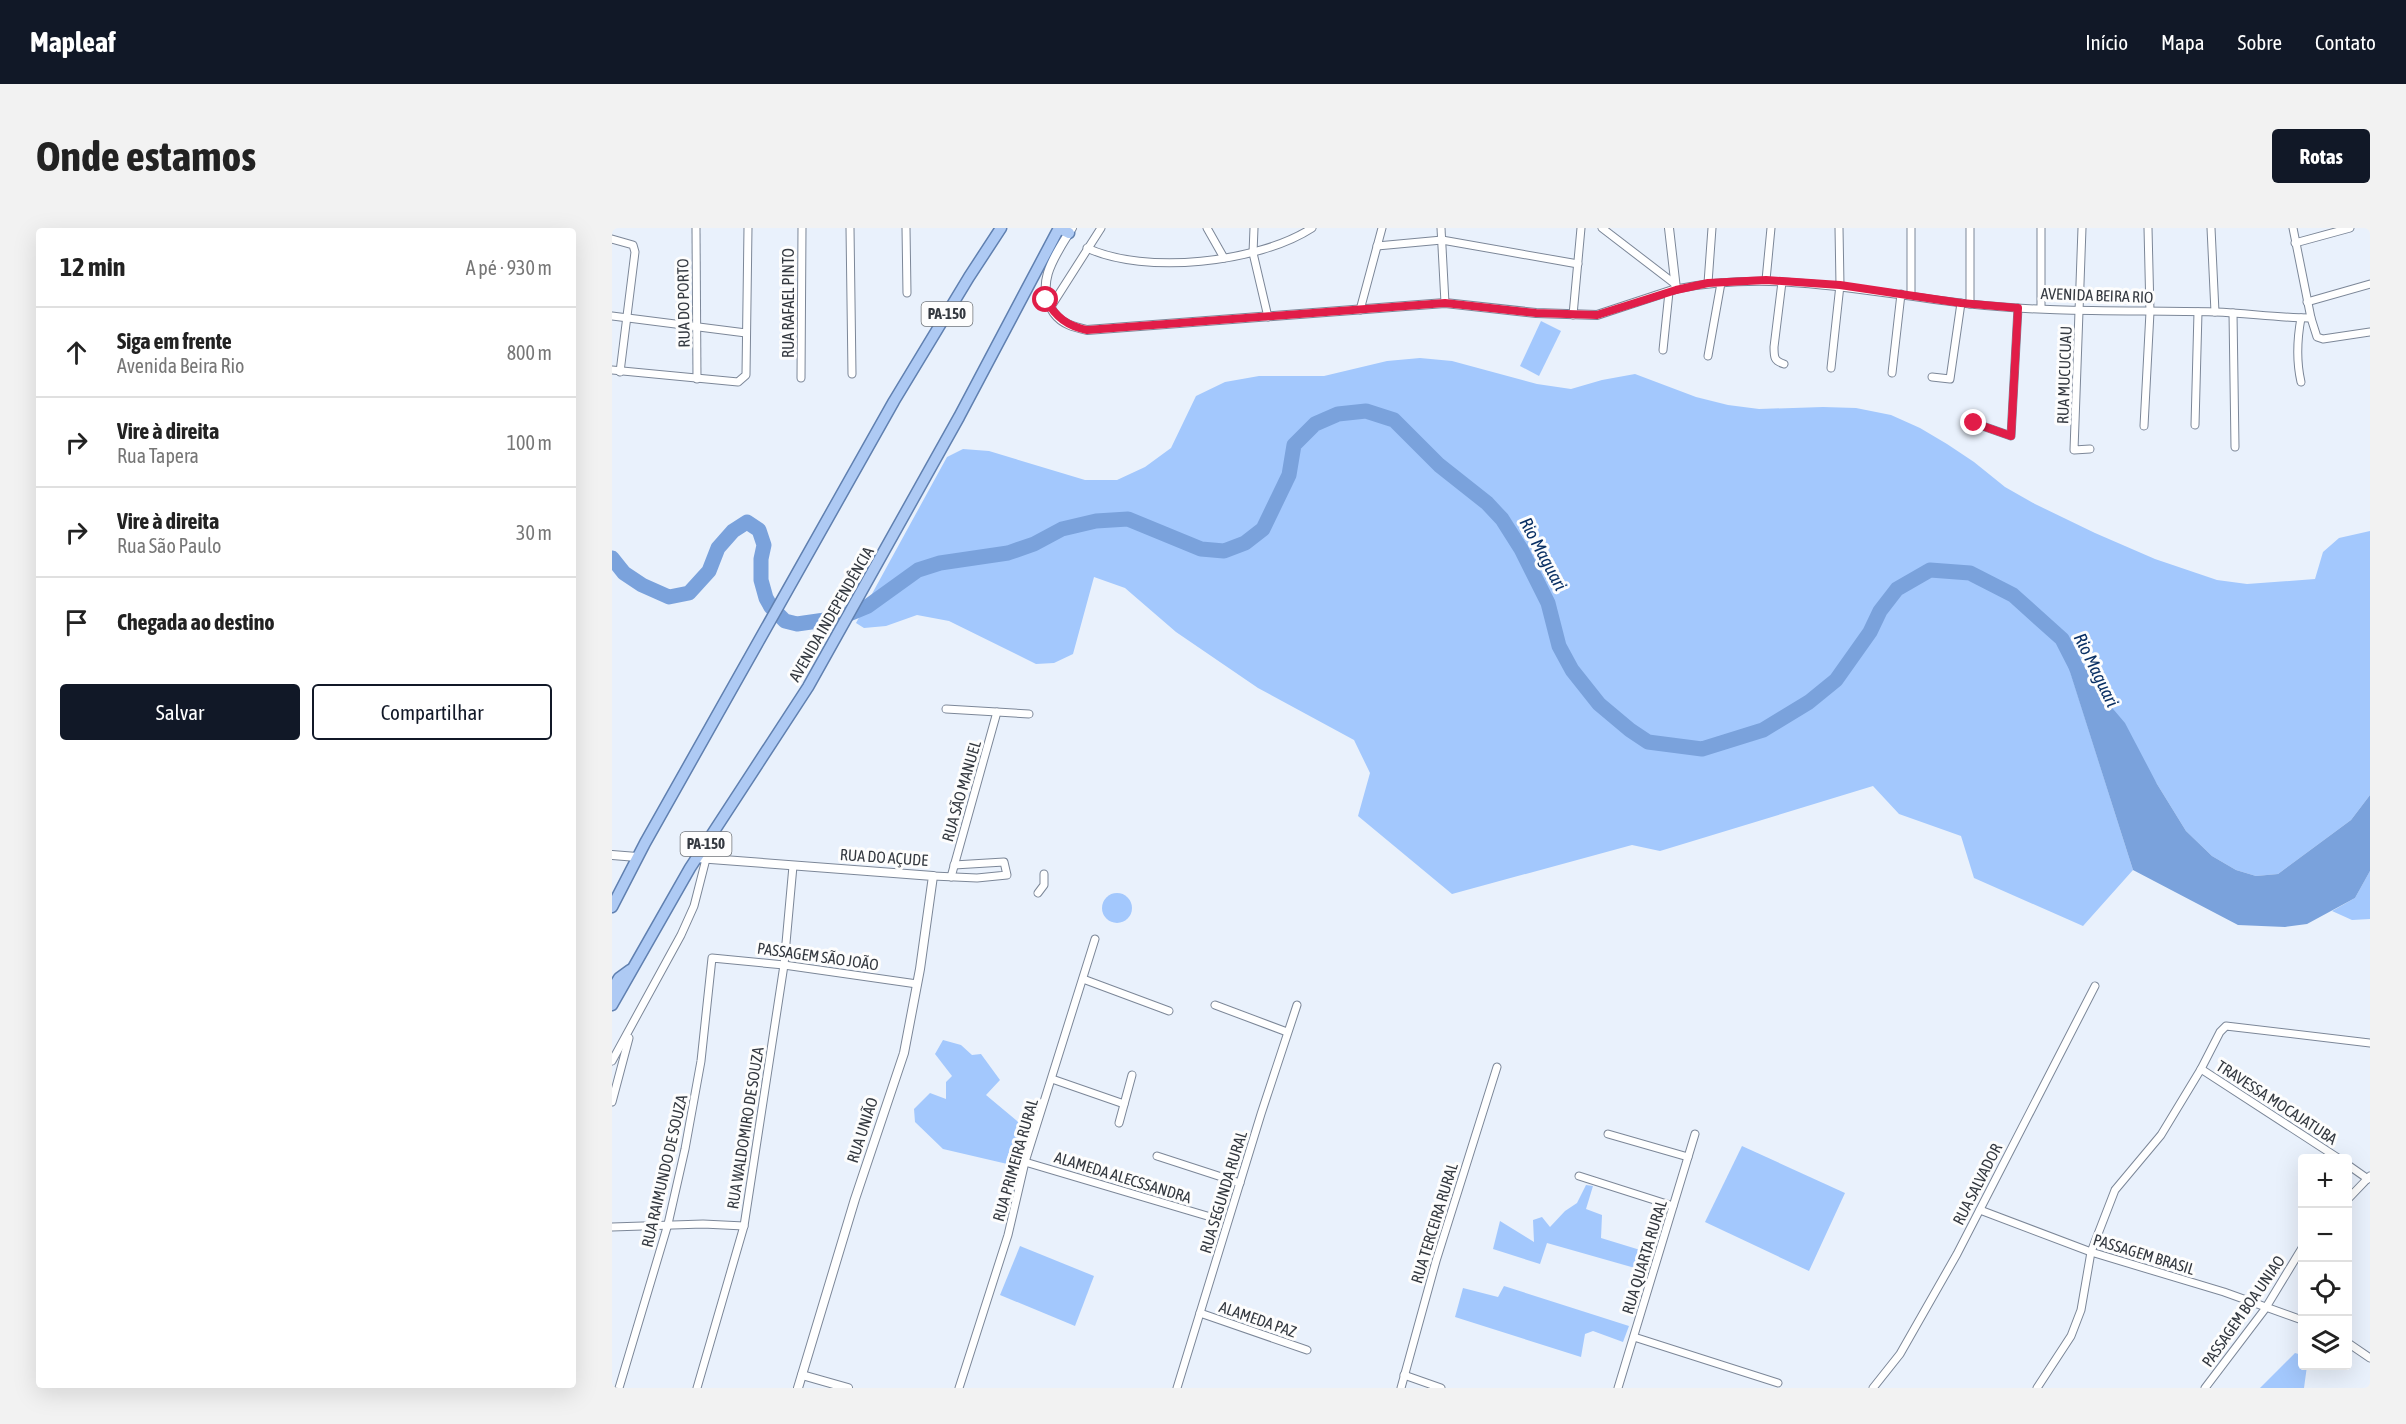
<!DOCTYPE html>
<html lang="pt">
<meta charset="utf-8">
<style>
:root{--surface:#fff;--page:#f2f2f2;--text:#222;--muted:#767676;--line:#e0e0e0;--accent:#111827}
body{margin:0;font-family:"Asap Condensed",sans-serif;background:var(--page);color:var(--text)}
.controls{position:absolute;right:18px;bottom:18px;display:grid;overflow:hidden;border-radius:6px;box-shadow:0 6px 24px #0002}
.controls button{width:54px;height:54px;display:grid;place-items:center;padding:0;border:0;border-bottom:2px solid var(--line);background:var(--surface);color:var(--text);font:30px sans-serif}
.stop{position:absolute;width:18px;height:18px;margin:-14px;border:4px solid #e11d48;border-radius:50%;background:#fff}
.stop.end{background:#e11d48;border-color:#fff;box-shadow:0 2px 6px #0008}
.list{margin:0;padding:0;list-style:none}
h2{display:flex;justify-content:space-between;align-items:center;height:78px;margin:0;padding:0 24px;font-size:26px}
h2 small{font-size:20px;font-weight:400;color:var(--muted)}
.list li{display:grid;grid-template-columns:39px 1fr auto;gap:18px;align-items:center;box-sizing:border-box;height:90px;padding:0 24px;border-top:2px solid var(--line)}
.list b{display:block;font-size:22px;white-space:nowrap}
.list p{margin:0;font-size:20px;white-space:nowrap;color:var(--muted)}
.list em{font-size:20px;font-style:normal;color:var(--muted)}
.actions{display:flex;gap:12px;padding:18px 24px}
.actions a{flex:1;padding:14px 0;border:2px solid var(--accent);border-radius:6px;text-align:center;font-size:21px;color:var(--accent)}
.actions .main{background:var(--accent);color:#fff}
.icon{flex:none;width:33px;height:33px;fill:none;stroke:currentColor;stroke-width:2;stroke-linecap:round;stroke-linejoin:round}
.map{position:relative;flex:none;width:1758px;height:1160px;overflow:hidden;border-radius:6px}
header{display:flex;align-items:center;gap:36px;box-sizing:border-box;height:84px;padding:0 30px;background:var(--accent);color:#fff}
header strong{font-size:28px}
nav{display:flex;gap:33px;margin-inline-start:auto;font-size:21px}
.intro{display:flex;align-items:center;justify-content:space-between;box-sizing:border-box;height:144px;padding:0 36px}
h1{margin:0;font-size:42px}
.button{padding:15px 27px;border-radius:6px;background:var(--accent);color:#fff;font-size:21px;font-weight:700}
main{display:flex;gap:36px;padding:0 36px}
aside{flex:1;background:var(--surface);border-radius:6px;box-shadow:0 6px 24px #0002}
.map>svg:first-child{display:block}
</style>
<header>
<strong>Mapleaf</strong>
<nav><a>Início</a><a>Mapa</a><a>Sobre</a><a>Contato</a></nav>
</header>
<div class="intro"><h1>Onde estamos</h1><a class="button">Rotas</a></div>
<main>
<aside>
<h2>12 min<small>A pé · 930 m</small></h2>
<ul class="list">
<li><svg class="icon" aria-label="ahead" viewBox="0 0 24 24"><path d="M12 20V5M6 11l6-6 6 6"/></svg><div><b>Siga em frente</b><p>Avenida Beira Rio</p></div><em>800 m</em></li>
<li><svg class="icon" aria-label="right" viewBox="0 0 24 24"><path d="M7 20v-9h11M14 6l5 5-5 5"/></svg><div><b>Vire à direita</b><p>Rua Tapera</p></div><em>100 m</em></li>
<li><svg class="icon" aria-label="right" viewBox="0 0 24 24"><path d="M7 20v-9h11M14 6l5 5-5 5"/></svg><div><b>Vire à direita</b><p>Rua São Paulo</p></div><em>30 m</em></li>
<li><svg class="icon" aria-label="arrive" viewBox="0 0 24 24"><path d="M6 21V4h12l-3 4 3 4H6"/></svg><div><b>Chegada ao destino</b></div></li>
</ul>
<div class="actions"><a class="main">Salvar</a><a>Compartilhar</a></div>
</aside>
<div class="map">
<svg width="1758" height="1160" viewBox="0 0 1758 1160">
<rect width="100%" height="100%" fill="#e9f1fc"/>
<g fill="#a3c8fd">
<polygon points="929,93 949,103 927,148 908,138"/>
<polygon points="808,130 840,133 925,156 959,161 990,152 1023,146 1084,169 1116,177 1147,181 1211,179 1244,180 1279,187 1308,200 1335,216 1362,234 1393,259 1423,276 1483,305 1543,331 1605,352 1635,356 1703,351 1711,324 1727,310 1758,303 1758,567 1739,592 1666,646 1644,648 1624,642 1600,628 1574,603 1545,556 1452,424 1521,642 1471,698 1362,650 1349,608 1287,586 1261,558 1048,623 1020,617 840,666 746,588 758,545 742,512 646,460 564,404 513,360 482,349 461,426 442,435 424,436 337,393 305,387 274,398 252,400 244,395 335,229 351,221 377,223 473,252 505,252 533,239 559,220 584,168 613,154 647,148 712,148 775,133"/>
<polygon points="1758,643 1758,691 1740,692 1720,683 1743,670"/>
<circle cx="505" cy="680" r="15"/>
<polygon points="331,812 349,817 360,827 369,826 388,852 374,867 417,903 404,938 331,921 303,894 302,881 318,865 334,871 334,854 340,848 323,826"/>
<polygon points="1130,918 1233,965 1197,1043 1093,994"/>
<polygon points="974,957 981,958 974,981 990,987 989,1010 1038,1025 1030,1042 935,1015 928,1036 881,1021 888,993 922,1014 921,992 930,989 938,999 953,983 965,975"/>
<polygon points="408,1018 482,1048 463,1098 388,1067"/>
<polygon points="892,1058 1017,1098 1011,1114 981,1103 973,1106 969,1129 843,1089 851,1060 886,1069"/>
<polygon points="1683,1125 1690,1127 1690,1138 1695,1138 1692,1160 1648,1160"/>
</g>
<polygon fill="#7aa2dc" points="1451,422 1513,495 1545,556 1574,603 1600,628 1624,642 1644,648 1666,646 1739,592 1758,567 1758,643 1743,670 1695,696 1673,699 1626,697 1521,642"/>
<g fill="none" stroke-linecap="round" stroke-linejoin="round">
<polyline stroke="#7aa2dc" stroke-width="15" points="0,330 12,345 30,357 57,369 77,365 97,343 106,320 121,303 135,294 147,302 152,317 149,331 149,352 154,370 159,379 173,393 185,396 227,390 256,378 306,342 328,335 396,325 422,316 450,301 484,293 516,291 589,321 612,323 633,315 651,301 677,247 682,217 703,196 726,186 754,183 782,192 827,237 875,275 890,291 909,321 936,375 947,418 960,442 987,476 1018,502 1036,514 1090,521 1151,502 1197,474 1224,452 1258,404 1268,383 1285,361 1318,342 1358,345 1401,367 1450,411 1472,454"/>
<defs>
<g id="minor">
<polyline points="84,0 85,151"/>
<polyline points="238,0 240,146"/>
<polyline points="294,0 295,65"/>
<polyline points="595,0 612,30"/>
<polyline points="642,0 641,25 656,89"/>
<polyline points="829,0 833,75"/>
<polyline points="990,0 1063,56"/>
<polyline points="1470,0 1462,222 1478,221"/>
<polyline points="1599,0 1603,84"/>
<polyline points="1681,0 1699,90 1705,109 1711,111 1758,104"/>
<polyline points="0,11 21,17 23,24 8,144"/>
<polyline points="1683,15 1738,0"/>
<polyline points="765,18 830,12 966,36"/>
<path d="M475,20C533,47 646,35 700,0"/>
<polyline points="1154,52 1159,0"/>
<path d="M1170,54L1162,119C1162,129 1162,133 1172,136"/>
<polyline points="1096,55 1100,0"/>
<path d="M1064,61C1165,41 1257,65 1358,76C1439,85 1521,82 1603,84C1635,85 1666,90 1699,90"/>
<polyline points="1299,67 1299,0"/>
<polyline points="1695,74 1758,56"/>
<polyline points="1358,76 1358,0"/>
<polyline points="438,80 489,0"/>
<polyline points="1429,80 1429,0"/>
<polyline points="748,82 770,0"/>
<polyline points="1621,85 1623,219"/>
<polyline points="961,87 969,0"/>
<polyline points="0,88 134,105"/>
<path d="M1689,90C1685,112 1684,132 1689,154"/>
<polyline points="1051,122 1057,64"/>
<polyline points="1096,128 1109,55"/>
<polyline points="1219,140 1228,57 1227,0"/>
<polyline points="0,142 126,154 134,147 136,0"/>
<polyline points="1280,145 1289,66"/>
<polyline points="1320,149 1338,151 1349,75"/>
<polyline points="189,150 190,0"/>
<polyline points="1362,195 1399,208 1406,80"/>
<polyline points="1583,197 1586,84"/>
<polyline points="1532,198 1538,84 1536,0"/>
<polyline points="334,481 417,486"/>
<polyline points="321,648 365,650 395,647 392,634 342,637"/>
<polyline points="339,649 385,484"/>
<polyline points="426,665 432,657 432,646"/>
<polyline points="471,751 557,783"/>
<polyline points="603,777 675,804"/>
<polyline points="0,833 69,707 82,678 94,631"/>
<polyline points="1589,841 1726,930"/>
<polyline points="440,851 512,876"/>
<polyline points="0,874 17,810"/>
<polyline points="507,895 520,847"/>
<polyline points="996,906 1076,929"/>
<polyline points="545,928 628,955"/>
<polyline points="413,934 602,990"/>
<polyline points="1736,937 1756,951"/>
<polyline points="967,948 1061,978"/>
<polyline points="1736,971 1758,948"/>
<polyline points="1368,982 1479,1024 1612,1064 1690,1092"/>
<polyline points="0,999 91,996 132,998"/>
<polyline points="588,1085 695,1122"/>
<polyline points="1022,1109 1166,1155"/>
<polyline points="1736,1115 1758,1130"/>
<polyline points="792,1147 829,1160"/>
<polyline points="7,1160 56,996 73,921 89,833 100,730 172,737 305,756"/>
<polyline points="85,1160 132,998 172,737 181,638"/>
<polyline points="347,1160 396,1007 413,934 483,711"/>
<polyline points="565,1160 649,886 685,777"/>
<polyline points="789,1160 824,1033 885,839"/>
<polyline points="1006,1160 1083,906"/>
<polyline points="1261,1160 1288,1126 1345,1026 1483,758"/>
<polyline points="1425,1160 1459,1108 1469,1082 1479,1024 1503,962 1549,907 1589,841 1608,804 1614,798 1758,815"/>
<polyline points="1593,1160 1653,1081 1690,1020"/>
</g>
<g id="tertiary">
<path d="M460,0C444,26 421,56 442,85C450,96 462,99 475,102L833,75L924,85L985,87L1064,61L1057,0"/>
<polyline points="0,627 25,629"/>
<polyline points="85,630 321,648 308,741 292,825 243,971 186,1160"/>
<polyline points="190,1147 236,1160"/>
</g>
<g id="primary">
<polyline points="0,679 33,615 282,173 357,49 389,0"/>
<polyline points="0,762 7,750 18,742"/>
<polyline points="0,777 78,640 196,459 347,189 447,0 457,5"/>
</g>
</defs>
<use href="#minor" stroke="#7c8798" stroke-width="9"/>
<use href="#tertiary" stroke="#7c8798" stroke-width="10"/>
<use href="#primary" stroke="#6080b0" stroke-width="13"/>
<use href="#minor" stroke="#fff" stroke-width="7"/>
<use href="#tertiary" stroke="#fff" stroke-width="8"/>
<use href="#primary" stroke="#aecaf4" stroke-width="10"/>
</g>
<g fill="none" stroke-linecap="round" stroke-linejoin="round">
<path stroke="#e11d48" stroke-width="8" d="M434,72C444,89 455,98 475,102L833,75L924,85L985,87L1064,62L1096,55L1154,52L1228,57L1349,75L1406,80L1399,208L1362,195"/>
</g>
<g text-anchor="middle" stroke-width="6" stroke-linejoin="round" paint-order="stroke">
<g fill="#fdfdfd" stroke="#707479" stroke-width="1.5">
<rect x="309.5" y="74" width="51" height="24" rx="4.5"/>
<rect x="68.5" y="604" width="51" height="24" rx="4.5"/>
</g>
<g font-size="15" font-weight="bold" fill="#343940">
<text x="335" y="91">PA-150</text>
<text x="94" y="621">PA-150</text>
</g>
<g font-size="16" fill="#343940" stroke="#fdfdfd">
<text transform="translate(1485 67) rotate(2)" y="6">AVENIDA BEIRA RIO</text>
<text transform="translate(71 75) rotate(-91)" y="6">RUA DO PORTO</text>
<text transform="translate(176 75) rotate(-90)" y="6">RUA RAFAEL PINTO</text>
<text transform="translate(1452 147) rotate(-88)" y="6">RUA MUCUCUAU</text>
<text transform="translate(219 386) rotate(-60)" y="6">AVENIDA INDEPENDÊNCIA</text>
<text transform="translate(349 563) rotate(-74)" y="6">RUA SÃO MANUEL</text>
<text transform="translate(272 629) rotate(4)" y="6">RUA DO AÇUDE</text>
<text transform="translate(206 728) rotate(8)" y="6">PASSAGEM SÃO JOÃO</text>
<text transform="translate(1665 874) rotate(33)" y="6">TRAVESSA MOCAJATUBA</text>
<text transform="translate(133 900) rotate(-81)" y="6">RUA WALDOMIRO DE SOUZA</text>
<text transform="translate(250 902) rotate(-72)" y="6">RUA UNIÃO</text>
<text transform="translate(403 932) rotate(-74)" y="6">RUA PRIMEIRA RURAL</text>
<text transform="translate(52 943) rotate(-77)" y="6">RUA RAIMUNDO DE SOUZA</text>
<text transform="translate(511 949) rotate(17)" y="6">ALAMEDA ALECSSANDRA</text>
<text transform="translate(1365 956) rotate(-63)" y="6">RUA SALVADOR</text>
<text transform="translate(611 964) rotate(-73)" y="6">RUA SEGUNDA RURAL</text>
<text transform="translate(822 995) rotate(-73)" y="6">RUA TERCEIRA RURAL</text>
<text transform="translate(1532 1026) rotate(17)" y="6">PASSAGEM BRASIL</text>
<text transform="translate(1032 1029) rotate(-73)" y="6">RUA QUARTA RURAL</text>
<text transform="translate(1631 1083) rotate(-55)" y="6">PASSAGEM BOA UNIAO</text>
<text transform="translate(646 1091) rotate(19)" y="6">ALAMEDA PAZ</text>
</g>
<g font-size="18" font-style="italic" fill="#0a3064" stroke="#fdfdfd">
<text transform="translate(931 326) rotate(62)" y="6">Rio Maguari</text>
<text transform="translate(1484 442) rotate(64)" y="6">Rio Maguari</text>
</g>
</g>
</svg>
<div class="controls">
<button>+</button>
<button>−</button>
<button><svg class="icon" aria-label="locate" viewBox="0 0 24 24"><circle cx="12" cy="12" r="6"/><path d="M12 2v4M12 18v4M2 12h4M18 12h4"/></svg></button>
<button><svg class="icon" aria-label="layers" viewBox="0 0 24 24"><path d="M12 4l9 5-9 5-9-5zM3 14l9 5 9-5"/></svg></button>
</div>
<div class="stop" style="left:434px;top:72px"></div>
<div class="stop end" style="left:1362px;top:195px"></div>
</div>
</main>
